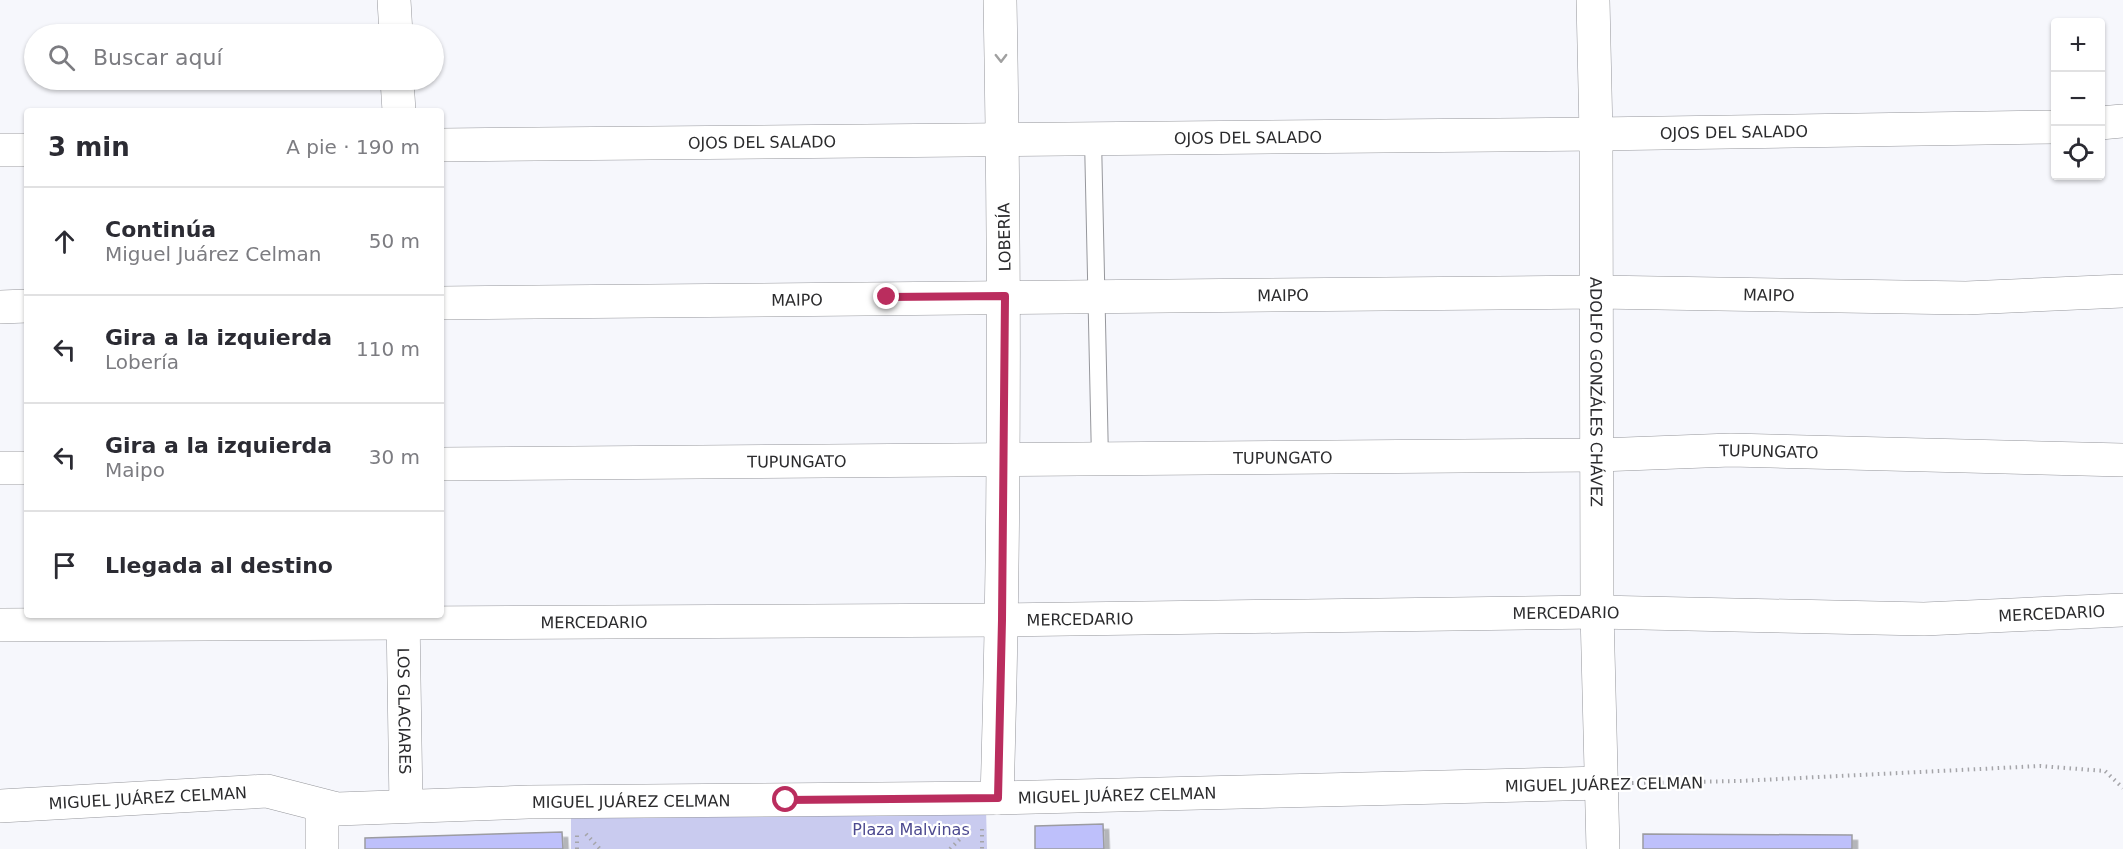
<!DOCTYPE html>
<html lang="es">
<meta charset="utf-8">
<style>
:root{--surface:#fff;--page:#f7f7f7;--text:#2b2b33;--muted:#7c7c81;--line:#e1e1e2}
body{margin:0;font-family:"DejaVu Sans",sans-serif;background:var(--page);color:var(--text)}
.controls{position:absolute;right:18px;top:18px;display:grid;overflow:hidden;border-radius:6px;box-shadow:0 2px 4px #0004}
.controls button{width:54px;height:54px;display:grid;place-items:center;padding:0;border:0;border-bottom:2px solid var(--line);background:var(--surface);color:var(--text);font:30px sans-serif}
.stop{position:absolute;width:18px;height:18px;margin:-14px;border:4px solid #ba2d5e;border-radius:50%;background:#fff}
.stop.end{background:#ba2d5e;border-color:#fff;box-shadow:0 2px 6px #0008}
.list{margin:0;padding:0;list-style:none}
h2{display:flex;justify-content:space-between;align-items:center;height:78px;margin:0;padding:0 24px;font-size:26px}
h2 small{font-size:20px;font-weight:400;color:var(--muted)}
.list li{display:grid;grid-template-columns:39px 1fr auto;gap:18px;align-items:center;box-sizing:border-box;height:108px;padding:0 24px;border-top:2px solid var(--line)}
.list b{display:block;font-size:22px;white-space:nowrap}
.list p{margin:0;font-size:20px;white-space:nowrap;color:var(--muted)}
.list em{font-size:20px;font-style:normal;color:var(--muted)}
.icon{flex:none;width:33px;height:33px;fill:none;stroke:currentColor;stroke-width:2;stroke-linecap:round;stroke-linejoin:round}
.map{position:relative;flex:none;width:2123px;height:849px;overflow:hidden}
.search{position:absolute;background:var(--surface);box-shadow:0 2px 4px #0004;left:24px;top:24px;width:420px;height:66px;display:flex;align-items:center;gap:15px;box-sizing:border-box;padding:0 21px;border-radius:33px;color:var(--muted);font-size:22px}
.panel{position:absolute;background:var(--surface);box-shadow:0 2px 4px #0004;left:24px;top:108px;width:420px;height:510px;border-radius:6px}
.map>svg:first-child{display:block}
</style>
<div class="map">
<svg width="2123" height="849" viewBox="0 0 2123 849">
<defs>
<filter id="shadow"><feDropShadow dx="5.5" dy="5.5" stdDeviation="0" flood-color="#0004"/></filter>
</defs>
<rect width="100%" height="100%" fill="#f6f7fc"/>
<polygon fill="#c9cbef" points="986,808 987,849 571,849 571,817"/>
<g fill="#bec0fb" stroke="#9c9ca1" stroke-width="1.5" filter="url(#shadow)">
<polygon points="1103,824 1104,849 1035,849 1035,826"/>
<polygon points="562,832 563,849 365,849 365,838"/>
<polygon points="1643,834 1852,835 1852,849 1643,849"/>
</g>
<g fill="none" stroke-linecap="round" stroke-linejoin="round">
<defs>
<polyline id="lane" points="1093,139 1100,459"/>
<g id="street">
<polyline points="394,0 396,34"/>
<path id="s1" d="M1593,0L1596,134L1597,612L1603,849"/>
<polyline points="397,80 399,111"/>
<polyline points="2100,123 2123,121"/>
<path id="s2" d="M441,145L1596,134L2056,127"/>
<polyline points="0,150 27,150"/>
<path id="s3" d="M441,303L1597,292L1966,298L2123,291"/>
<polyline points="0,307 27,306"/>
<path id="s4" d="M441,464L1599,455L1731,450L2123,460"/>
<polyline points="0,468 27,468"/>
<path id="s5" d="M403,615L406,806"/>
<path id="s6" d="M0,625L1002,620L1597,612L1924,619L2123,610"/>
<path d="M997,798C1005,532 1005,266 1000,0"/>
<path id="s7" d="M0,806L267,791L337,809L528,802L997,798L1602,783"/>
<polyline points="322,807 322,849"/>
</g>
</defs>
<use href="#lane" stroke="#96979c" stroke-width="18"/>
<use href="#street" stroke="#96979c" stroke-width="34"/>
<g stroke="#a5a5a9" stroke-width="4" stroke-dasharray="1.5 4.5" stroke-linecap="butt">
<polyline points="1632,783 1739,781 2040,766 2105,771 2123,788"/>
<polyline points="982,829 982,849"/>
<polyline points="586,834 600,849"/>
<polyline points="577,849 577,833"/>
<polyline points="950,849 968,831"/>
</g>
<use href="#lane" stroke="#fff" stroke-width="16"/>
<use href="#street" stroke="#fff" stroke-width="33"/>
</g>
<defs><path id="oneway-chevron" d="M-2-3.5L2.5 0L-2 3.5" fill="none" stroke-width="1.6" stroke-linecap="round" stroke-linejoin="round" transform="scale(1.5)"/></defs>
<use stroke="#a0a0a0" href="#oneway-chevron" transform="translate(1001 58) rotate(89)"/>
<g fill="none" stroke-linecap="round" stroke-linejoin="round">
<polyline stroke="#ba2d5e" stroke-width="8" points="786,800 998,798 1002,620 1005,296 887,297"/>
</g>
<g text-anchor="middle" stroke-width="4.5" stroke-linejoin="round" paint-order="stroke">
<g font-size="16" fill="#2b2b2d" stroke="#fff">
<text dy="6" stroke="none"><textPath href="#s2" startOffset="1293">OJOS DEL SALADO</textPath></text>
<text dy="6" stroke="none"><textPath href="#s2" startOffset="807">OJOS DEL SALADO</textPath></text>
<text dy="6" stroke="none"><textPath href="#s2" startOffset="321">OJOS DEL SALADO</textPath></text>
<text transform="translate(1004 237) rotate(-91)" y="6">LOBERÍA</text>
<text dy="6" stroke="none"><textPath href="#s3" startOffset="842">MAIPO</textPath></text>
<text dy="6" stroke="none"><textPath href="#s3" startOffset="1328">MAIPO</textPath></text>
<text dy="6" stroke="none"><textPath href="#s3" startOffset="356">MAIPO</textPath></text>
<text dy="6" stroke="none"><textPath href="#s1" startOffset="392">ADOLFO GONZÁLES CHÁVEZ</textPath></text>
<text dy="6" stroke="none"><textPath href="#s4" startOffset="1328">TUPUNGATO</textPath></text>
<text dy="6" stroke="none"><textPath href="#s4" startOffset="842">TUPUNGATO</textPath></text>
<text dy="6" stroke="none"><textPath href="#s4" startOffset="356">TUPUNGATO</textPath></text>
<text dy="6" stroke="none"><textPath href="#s6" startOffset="1566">MERCEDARIO</textPath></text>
<text dy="6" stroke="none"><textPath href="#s6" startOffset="2052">MERCEDARIO</textPath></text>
<text dy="6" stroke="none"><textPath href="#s6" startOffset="1080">MERCEDARIO</textPath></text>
<text dy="6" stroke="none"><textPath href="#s6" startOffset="594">MERCEDARIO</textPath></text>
<text dy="6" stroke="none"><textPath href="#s5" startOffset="96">LOS GLACIARES</textPath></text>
<text transform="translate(1604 784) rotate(-1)" y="6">MIGUEL JUÁREZ CELMAN</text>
<text dy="6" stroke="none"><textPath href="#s7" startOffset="1120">MIGUEL JUÁREZ CELMAN</textPath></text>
<text dy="6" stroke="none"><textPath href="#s7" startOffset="148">MIGUEL JUÁREZ CELMAN</textPath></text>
<text dy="6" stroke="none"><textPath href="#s7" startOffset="634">MIGUEL JUÁREZ CELMAN</textPath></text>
</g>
<g font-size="16" fill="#4d4a90" stroke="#fff">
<text x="911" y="835">Plaza Malvinas</text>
</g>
</g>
</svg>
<div class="controls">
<button>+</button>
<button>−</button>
<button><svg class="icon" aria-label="locate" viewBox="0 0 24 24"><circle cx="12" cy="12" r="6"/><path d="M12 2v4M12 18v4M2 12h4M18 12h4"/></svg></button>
</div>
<div class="stop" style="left:786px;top:800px"></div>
<div class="stop end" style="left:887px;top:297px"></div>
<div class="search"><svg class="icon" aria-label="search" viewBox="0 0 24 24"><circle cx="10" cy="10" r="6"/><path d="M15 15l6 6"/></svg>Buscar aquí</div>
<section class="panel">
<h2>3 min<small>A pie · 190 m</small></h2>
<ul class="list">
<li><svg class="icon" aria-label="ahead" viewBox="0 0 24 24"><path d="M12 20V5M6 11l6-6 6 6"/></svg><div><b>Continúa</b><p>Miguel Juárez Celman</p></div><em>50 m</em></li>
<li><svg class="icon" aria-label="left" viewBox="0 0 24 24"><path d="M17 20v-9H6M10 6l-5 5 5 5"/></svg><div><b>Gira a la izquierda</b><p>Lobería</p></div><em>110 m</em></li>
<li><svg class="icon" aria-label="left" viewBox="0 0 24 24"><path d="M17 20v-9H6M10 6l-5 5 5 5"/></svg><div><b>Gira a la izquierda</b><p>Maipo</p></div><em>30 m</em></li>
<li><svg class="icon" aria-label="arrive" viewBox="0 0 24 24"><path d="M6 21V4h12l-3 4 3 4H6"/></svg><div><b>Llegada al destino</b></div></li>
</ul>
</section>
</div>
